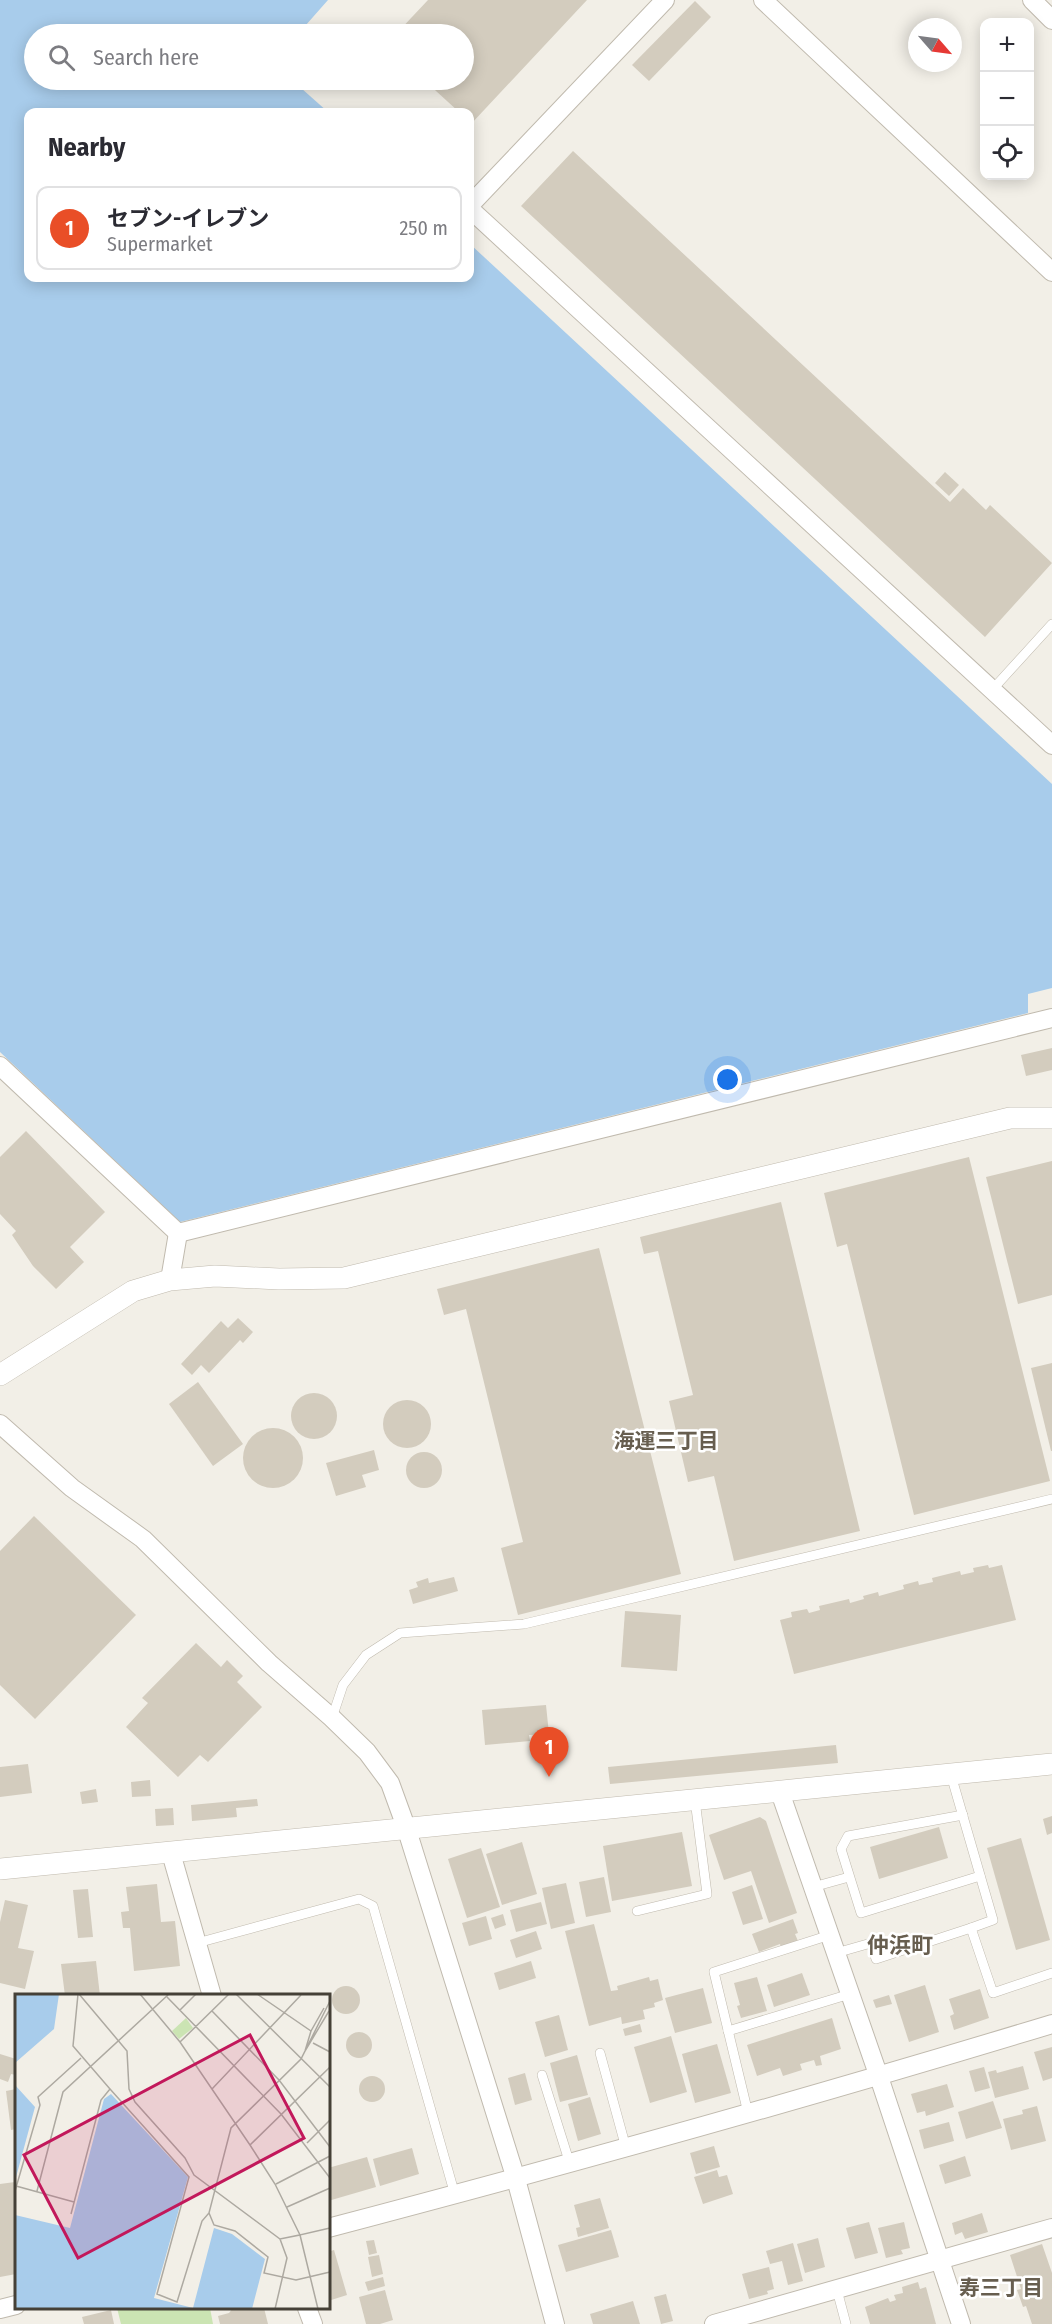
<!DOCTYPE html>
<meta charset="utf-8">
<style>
:root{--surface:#fff;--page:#f2f2f3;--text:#2b2b33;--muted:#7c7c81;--line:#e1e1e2;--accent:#e94e27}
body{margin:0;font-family:"Fira Sans Condensed","Noto Sans JP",sans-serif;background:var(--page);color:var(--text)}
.controls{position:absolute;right:18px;top:18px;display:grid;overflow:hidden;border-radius:12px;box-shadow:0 3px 15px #0003}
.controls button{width:54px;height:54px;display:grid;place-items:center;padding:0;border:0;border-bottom:2px solid var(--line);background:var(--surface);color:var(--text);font:30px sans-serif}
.compass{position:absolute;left:908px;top:18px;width:54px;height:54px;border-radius:50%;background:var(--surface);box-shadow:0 3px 15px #0003;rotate:118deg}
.you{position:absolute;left:728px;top:1080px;width:21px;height:21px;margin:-15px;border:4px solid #fff;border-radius:50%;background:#1a73e8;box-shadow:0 0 0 9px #1a73e833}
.badge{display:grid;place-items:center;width:39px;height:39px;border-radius:50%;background:var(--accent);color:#fff;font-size:20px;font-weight:700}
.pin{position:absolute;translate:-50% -50px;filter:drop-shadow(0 2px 3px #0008)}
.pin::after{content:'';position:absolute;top:32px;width:21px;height:18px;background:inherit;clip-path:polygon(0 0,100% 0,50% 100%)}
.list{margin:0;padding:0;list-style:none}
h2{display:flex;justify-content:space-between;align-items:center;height:78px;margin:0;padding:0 24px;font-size:26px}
h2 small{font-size:20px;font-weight:400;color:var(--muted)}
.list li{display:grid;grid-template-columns:39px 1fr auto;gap:18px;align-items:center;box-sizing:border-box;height:84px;margin:0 12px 12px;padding:0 12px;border:2px solid var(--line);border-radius:12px}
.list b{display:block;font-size:22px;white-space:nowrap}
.list p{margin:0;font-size:20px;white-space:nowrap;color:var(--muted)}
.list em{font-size:20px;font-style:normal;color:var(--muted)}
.icon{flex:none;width:33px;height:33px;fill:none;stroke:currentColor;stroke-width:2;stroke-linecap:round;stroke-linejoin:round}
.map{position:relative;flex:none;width:1052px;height:2324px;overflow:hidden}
.search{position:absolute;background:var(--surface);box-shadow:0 3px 15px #0003;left:24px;top:24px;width:450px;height:66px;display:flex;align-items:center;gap:15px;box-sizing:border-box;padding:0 21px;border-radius:33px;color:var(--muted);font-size:22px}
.panel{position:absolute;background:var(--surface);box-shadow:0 3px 15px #0003;left:24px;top:108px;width:450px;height:174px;border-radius:12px}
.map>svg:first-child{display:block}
</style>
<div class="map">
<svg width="1052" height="2324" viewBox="0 0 1052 2324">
<rect width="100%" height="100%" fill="#f2efe7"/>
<polygon fill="#cbe4b3" points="117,2308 210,2308 213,2324 121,2324"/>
<polygon fill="#a8cceb" points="0,0 328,0 298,34 34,34 34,80 292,80 328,112 28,112 28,278 470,278 470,244 1052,784 1052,988 1028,994 1028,1013 180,1222 0,1052"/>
<g fill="#d3ccbe">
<polygon points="428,0 587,0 471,124 470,112 459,112 424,80 464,80 464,34 396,34"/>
<polygon points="695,1 711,17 649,81 632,65"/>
<polygon points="573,151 950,502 963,488 986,510 990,505 1052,563 985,637 521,206"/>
<polygon points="945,472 959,485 949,496 935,483"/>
<polygon points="1052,1048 1052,1070 1026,1076 1021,1055"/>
<polygon points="26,1131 105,1212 70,1247 84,1262 56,1289 33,1266 12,1235 16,1231 0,1214 0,1157"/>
<polygon points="969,1157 1050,1481 914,1515 847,1244 837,1247 824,1193"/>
<polygon points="1052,1161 1052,1295 1018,1304 986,1177"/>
<polygon points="781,1202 860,1531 734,1561 714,1476 688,1482 669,1401 693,1395 658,1251 644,1254 640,1237"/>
<polygon points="599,1248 681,1574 518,1615 501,1548 523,1542 466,1309 444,1315 437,1289"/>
<polygon points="238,1318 253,1332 243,1343 240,1340 209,1373 201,1365 192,1375 181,1364 221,1321 228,1328"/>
<polygon points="1052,1363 1052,1451 1051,1451 1031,1368"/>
<polygon points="198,1382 243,1444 213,1466 169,1404"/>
<circle cx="314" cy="1416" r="23"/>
<circle cx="407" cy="1424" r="24"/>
<circle cx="273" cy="1458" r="30"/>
<polygon points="374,1450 379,1470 362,1475 366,1487 336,1496 326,1463"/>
<circle cx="424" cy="1470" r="18"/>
<polygon points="34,1516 136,1615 35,1719 0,1685 0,1551"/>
<polygon points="988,1565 989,1568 1002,1565 1016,1620 794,1674 780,1620 792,1617 791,1612 807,1609 809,1613 820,1610 819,1606 849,1599 850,1603 864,1599 863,1596 878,1592 879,1596 904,1589 903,1585 918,1581 919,1585 933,1582 932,1578 960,1571 961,1575 974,1572 973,1568"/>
<polygon points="454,1577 458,1591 413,1604 409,1590 418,1587 416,1582 428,1578 429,1583"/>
<polygon points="625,1611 681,1615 677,1671 621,1667"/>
<polygon points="196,1643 221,1667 227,1660 243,1676 237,1682 262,1707 208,1762 200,1755 178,1777 126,1727 148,1703 142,1698"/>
<polygon points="546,1705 549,1734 529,1735 530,1741 485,1745 482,1710"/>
<polygon points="836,1745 838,1763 610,1784 608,1767"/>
<polygon points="28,1764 32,1793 0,1797 0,1767"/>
<polygon points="150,1780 151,1796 132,1797 131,1782"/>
<polygon points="96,1789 98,1802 82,1804 80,1792"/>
<polygon points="257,1799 258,1806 236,1808 237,1817 192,1821 191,1805"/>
<polygon points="173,1808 174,1825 156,1826 155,1809"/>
<polygon points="1052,1816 1052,1833 1047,1835 1043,1819"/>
<polygon points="760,1817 766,1821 797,1913 769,1923 751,1871 724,1880 709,1835"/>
<polygon points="939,1827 948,1858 879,1879 870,1847"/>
<polygon points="682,1832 692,1886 612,1901 603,1846"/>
<polygon points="1021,1838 1050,1940 1016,1950 987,1848"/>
<polygon points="522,1842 537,1894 502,1905 486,1854"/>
<polygon points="481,1848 500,1907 467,1918 448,1859"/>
<polygon points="604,1877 611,1912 586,1917 579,1882"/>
<polygon points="566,1883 575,1923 551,1929 542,1888"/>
<polygon points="157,1884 161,1922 175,1921 180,1966 134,1971 130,1928 123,1928 121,1912 129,1911 126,1887"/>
<polygon points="752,1885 763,1919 743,1925 732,1892"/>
<polygon points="88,1889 93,1937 78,1938 73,1890"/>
<polygon points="5,1900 28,1905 18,1948 34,1951 25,1989 0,1983 0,1922"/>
<polygon points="541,1902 547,1924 516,1932 510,1910"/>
<polygon points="503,1914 506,1925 495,1929 491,1918"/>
<polygon points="486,1916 492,1939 469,1946 462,1923"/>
<polygon points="793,1919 798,1933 795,1934 798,1941 781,1947 780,1944 759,1952 752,1934"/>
<polygon points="594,1924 611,1991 618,1990 617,1986 649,1977 650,1981 658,1979 663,2000 654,2003 655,2007 643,2010 645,2019 622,2024 621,2017 589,2026 565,1931"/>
<polygon points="536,1931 542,1949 516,1958 510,1940"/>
<polygon points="96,1961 100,1996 65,1996 61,1964"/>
<polygon points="531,1961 536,1978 499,1990 494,1973"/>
<polygon points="802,1973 810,1995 774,2007 767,1985"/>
<polygon points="757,1977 767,2011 741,2018 737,2006 740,2005 734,1983"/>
<polygon points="925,1985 939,2032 909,2042 894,1995"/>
<circle cx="346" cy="2000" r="14"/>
<polygon points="703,1988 712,2023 675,2033 665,1998"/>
<polygon points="980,1989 989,2018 954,2030 950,2016 954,2014 949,1999"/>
<polygon points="889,1995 892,2004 876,2008 873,2000"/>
<polygon points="559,2015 568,2050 545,2057 535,2022"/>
<polygon points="832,2018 841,2049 820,2056 822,2065 816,2066 814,2060 800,2064 802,2070 783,2076 780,2068 757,2076 747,2045"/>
<polygon points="640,2024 642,2032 625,2036 623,2029"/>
<circle cx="359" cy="2045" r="13"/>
<polygon points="671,2036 687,2092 650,2103 634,2047"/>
<polygon points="717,2044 731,2093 695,2103 682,2054"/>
<polygon points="1052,2047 1052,2078 1043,2081 1034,2052"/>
<polygon points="0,2054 16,2059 16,2075 11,2074 8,2082 0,2079"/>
<polygon points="577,2055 588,2095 560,2102 550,2063"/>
<polygon points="1023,2066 1029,2089 995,2098 988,2072 996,2070 997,2073"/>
<polygon points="984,2067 990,2088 975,2092 969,2071"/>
<polygon points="525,2073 532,2100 515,2105 508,2078"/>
<circle cx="372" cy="2089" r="13"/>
<polygon points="947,2084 954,2107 926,2116 925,2111 917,2113 911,2094"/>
<polygon points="16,2089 16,2129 11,2130 6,2091"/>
<polygon points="590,2097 601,2134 578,2141 568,2104"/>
<polygon points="993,2101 1002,2128 966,2139 958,2112"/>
<polygon points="1037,2106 1046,2141 1011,2150 1003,2119 1023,2114 1022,2110"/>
<polygon points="949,2122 954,2141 924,2149 919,2130"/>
<polygon points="714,2146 720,2167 696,2174 690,2153"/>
<polygon points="412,2148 419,2174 380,2186 373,2159"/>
<polygon points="965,2156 971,2176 945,2184 939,2165"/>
<polygon points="367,2157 376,2187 328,2201 328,2168"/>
<polygon points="717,2170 719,2177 727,2175 733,2194 703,2204 694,2177"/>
<polygon points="15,2182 16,2274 0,2277 0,2184"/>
<polygon points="600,2198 609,2228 578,2237 576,2228 580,2227 574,2205"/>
<polygon points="982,2213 988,2232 965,2239 962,2232 955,2235 952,2223"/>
<polygon points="869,2222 878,2253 855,2259 846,2228"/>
<polygon points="904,2222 910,2248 901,2250 903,2254 886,2258 878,2228"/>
<polygon points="611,2230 619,2257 566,2272 558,2245"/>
<polygon points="818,2238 825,2267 805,2273 797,2244"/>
<polygon points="374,2240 377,2253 369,2255 366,2241"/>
<polygon points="793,2243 803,2281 788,2285 782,2261 770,2264 766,2251"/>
<polygon points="1042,2244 1052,2273 1052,2324 1032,2324 1026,2306 1023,2307 1017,2290 1021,2289 1010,2255"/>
<polygon points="334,2250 347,2295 328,2301 328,2252"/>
<polygon points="379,2255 383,2274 372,2277 368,2257"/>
<polygon points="769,2267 774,2289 767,2291 768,2294 749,2299 742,2274"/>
<polygon points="383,2277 385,2286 368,2291 365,2282"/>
<polygon points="918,2282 920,2289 926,2287 936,2324 870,2324 865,2307 888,2298 890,2302 896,2300 894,2295 903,2293 902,2287"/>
<polygon points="385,2290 393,2320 380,2324 366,2324 359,2297"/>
<polygon points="666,2294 673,2321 661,2324 654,2297"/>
<polygon points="633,2301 640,2324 593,2324 590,2314"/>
<polygon points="233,2308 264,2308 268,2324 220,2324 218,2316 229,2313"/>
<polygon points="111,2310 114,2324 84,2324 82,2317"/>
</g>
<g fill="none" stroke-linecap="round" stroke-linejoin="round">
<defs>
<g id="service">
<polyline points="992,690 1052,624"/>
<polyline points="332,1718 343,1685 366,1655 400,1633 524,1624 1052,1499"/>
<polyline points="951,1775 993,1920 971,1928 993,1993 1052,1973"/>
<polyline points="963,1815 848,1836 841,1849 861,1913 980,1876"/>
<polyline points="813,1887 849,1877"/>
<polyline points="637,1911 707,1894 695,1800"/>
<polyline points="197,1943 359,1899 373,1906 455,2195"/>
<polyline points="836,1953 871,1943 876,1959 971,1928"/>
<polyline points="728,2031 850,1994"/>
<polyline points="600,2053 626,2148"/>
<polyline points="542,2075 570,2164"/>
<polyline points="748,2113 714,1972 830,1935"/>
<polyline points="837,2290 846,2324"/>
</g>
<g id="minor">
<polyline points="763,0 1052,272"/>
<polyline points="1032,0 1052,20"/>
<polyline points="470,205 665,0"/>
<polyline points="470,209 1052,745"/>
<polyline points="0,1066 178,1233 1052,1018"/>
<polyline points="170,1280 178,1233"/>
<polyline points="0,1424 72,1488 143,1539 269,1663 332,1718 367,1752 390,1783 406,1827 516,2179 555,2324"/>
<polyline points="780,1792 879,2077 961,2324"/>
<polyline points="171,1853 212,1996"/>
<path d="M328,2228C571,2164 812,2097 1052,2024"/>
<polyline points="307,2308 313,2324"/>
<polyline points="0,2309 16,2305"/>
<polyline points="714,2324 1052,2228"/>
</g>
<g id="tertiary">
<polyline points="0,1375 133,1291 170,1280 215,1276 279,1279 344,1278 1010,1118 1052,1118"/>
<polyline points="0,1869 1052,1764"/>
</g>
</defs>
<use href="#service" stroke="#c0baae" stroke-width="10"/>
<use href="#minor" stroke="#c0baae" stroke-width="20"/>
<use href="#tertiary" stroke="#c0baae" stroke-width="22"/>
<use href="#service" stroke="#fff" stroke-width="9"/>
<use href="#minor" stroke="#fff" stroke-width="18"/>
<use href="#tertiary" stroke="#fff" stroke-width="21"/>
</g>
<g text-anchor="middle" stroke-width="5" stroke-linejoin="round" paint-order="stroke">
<g font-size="21" font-weight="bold" fill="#675e4f" stroke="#fff">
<text x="666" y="1448">海運三丁目</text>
<text x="1001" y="2295">寿三丁目</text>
</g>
<g font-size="22" font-weight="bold" fill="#675e4f" stroke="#fff">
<text x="900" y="1953">仲浜町</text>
</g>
</g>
<g transform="translate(15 1994)">
<rect width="315" height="315" fill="#f2efe7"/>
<path d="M171,24L178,34L164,45L157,37Z" fill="#cbe4b3"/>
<path d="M0,0H44L39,35L0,69ZM0,91L20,113L0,187ZM96,100L173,183L139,304L178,314L199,234L217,240L250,265L237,315H0V221L55,234L89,105Z" fill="#a8cceb"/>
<path fill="none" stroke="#ada9a1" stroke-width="1.5" d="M64,0L112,57L114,95L120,108L170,164L179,181L265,245L285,241L303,315M125,0L165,48L235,151L260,190L285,241L315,234M221,0L315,93M242,0L296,37L309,14M152,3L266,120L315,184M165,16L181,0M197,17L264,86L315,153M165,48L214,0M298,49L315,58M290,57L314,17M290,57L296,37M95,95L174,183L142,300L162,308L187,227L194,219L216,134L286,65L315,7M197,95L286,1M292,149L315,126M235,151L315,73M261,190L315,162M1,192L59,208M0,197L25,111L23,103L66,64M22,197L48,98L154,0M272,213L315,194M194,219L199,231L220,237L253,263L249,279L281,286L315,278M56,220L86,106L95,95L58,52L63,0M260,315L272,264L265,245"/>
<path fill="#c2185b" fill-opacity="0.15" stroke="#c2185b" stroke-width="3" d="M235,41L289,144L63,264L9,161Z"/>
<rect width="315" height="315" fill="none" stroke="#454037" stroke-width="3"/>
</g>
</svg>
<div class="controls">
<button>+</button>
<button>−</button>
<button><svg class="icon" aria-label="locate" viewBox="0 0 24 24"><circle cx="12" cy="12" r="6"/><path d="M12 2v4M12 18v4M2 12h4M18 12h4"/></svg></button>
</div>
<svg class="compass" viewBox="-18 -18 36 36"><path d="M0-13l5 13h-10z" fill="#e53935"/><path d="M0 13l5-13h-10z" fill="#7c7c81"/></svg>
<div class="you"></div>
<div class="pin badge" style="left:549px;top:1777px">1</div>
<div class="search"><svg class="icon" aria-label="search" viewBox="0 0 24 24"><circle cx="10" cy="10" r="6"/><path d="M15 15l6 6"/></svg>Search here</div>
<section class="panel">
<h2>Nearby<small></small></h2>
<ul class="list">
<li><span class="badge">1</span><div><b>セブン-イレブン</b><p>Supermarket</p></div><em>250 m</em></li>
</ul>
</section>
</div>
